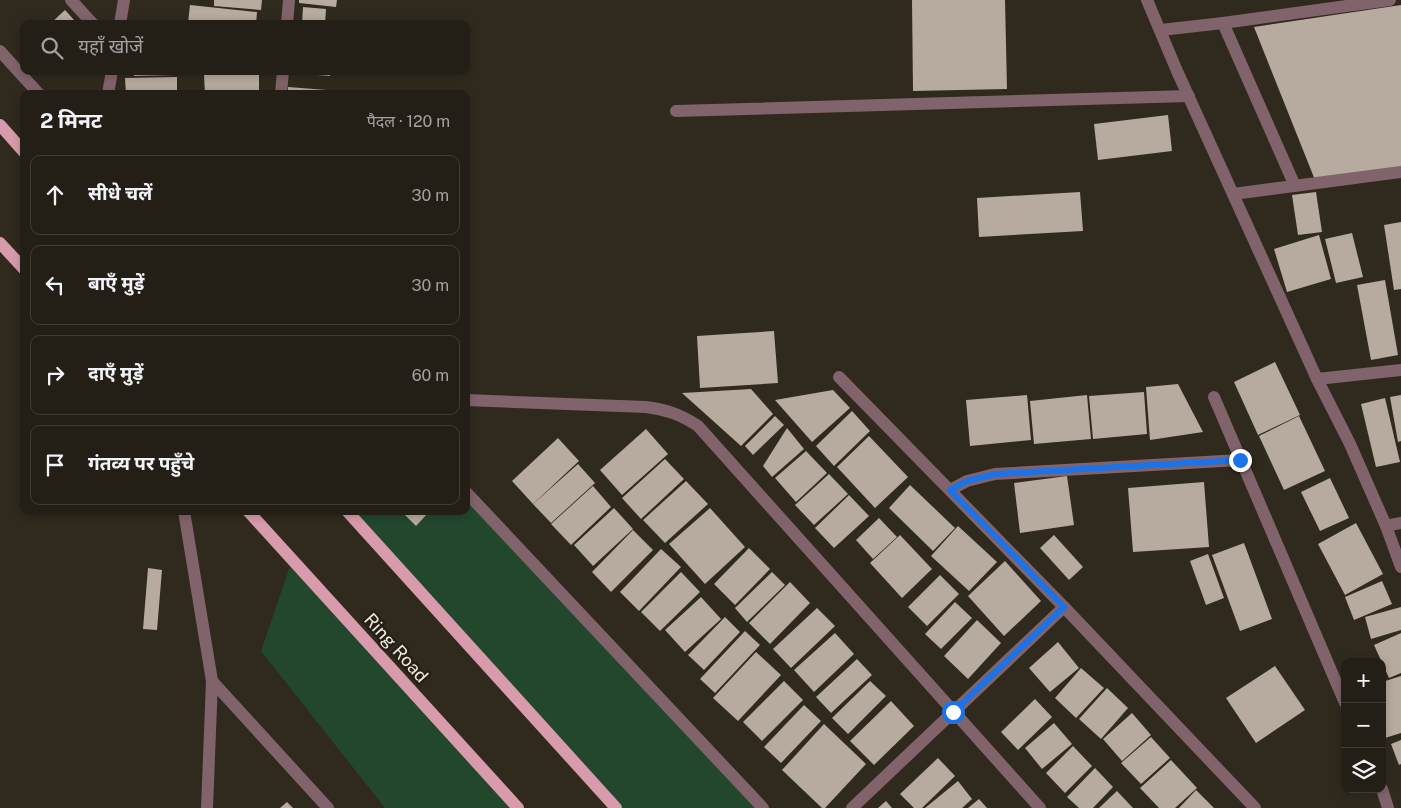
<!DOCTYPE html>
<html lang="hi">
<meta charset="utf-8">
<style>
:root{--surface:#241f16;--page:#302c23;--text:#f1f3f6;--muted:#a3a2a1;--line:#413d35}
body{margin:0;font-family:"Public Sans","Noto Sans Devanagari",sans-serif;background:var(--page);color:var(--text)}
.controls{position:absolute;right:15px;bottom:15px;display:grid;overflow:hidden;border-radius:10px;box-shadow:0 2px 8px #0003}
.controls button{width:45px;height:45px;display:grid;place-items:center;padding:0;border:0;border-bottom:1px solid var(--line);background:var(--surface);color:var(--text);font:25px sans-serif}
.stop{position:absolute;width:15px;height:15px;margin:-11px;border:4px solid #1a73e8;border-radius:50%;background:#fff}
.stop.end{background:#1a73e8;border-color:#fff;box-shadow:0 1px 5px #0008}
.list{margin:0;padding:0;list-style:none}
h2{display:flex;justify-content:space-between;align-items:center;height:65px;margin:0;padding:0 20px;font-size:21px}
h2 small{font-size:16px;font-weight:400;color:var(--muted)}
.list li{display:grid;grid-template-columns:32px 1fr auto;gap:15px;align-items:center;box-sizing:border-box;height:80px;margin:0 10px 10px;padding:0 10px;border:1px solid var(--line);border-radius:10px}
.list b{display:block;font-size:19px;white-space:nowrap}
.list em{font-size:16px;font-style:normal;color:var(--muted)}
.icon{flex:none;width:28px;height:28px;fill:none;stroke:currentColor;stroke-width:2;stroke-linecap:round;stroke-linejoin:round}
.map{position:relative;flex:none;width:1401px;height:808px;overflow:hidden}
.search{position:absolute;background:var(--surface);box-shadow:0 2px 8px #0003;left:20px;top:20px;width:450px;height:55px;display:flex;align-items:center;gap:12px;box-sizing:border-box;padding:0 18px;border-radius:10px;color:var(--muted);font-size:19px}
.panel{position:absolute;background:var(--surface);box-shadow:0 2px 8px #0003;left:20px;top:90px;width:450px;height:425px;border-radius:10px}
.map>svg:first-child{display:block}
</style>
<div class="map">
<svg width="1401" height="808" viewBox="0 0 1401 808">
<rect width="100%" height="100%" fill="#30291e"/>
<g fill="#22472d">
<polygon points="466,492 763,808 616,808 347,511 466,511"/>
<polygon points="292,560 518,808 385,808 261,651"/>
</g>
<g fill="#b7aa9f">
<polygon points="214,0 262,0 261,10 214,6"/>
<polygon points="299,0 337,0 336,7 299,3"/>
<polygon points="912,0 1005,0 1007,89 913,91"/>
<polygon points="190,5 257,12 256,24 188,23"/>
<polygon points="1401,5 1401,167 1315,180 1254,27"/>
<polygon points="303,7 326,9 325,24 302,24"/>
<polygon points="65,10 75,21 72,24 50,24"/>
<polygon points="134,71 175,71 175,75 134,76"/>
<polygon points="293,71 331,71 330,76 292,73"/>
<polygon points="259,74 259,94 205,94 204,75"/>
<polygon points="177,77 177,94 126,94 125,78"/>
<polygon points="288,87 327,90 327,94 288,94"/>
<polygon points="1168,115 1172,151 1098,160 1094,124"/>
<polygon points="1080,192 1083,231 979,237 977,198"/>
<polygon points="1316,192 1322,232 1298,235 1292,195"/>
<polygon points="1401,222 1401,289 1394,290 1384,225"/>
<polygon points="1352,233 1363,277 1336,283 1325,239"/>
<polygon points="1319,235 1331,279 1287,292 1274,249"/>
<polygon points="1385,280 1398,355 1371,360 1357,285"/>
<polygon points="774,331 778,383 700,388 697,336"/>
<polygon points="1275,362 1300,415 1258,435 1234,382"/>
<polygon points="1178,384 1203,432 1150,440 1146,387"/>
<polygon points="751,389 773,414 741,446 682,393"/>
<polygon points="833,390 850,408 812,442 775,400"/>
<polygon points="1144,392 1147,434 1093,439 1089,396"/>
<polygon points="1027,395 1031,440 970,446 966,400"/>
<polygon points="1087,395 1091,439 1034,444 1030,401"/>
<polygon points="1401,395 1401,441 1398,442 1390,397"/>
<polygon points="1385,398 1400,462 1376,467 1361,404"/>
<polygon points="852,411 870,431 834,466 816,446"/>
<polygon points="775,416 784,425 753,455 745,446"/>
<polygon points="1299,416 1325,471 1284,490 1259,436"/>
<polygon points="787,428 804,449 772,477 763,466"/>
<polygon points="646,429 668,454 622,495 600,470"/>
<polygon points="869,436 908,477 875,508 837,467"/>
<polygon points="558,438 579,461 533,504 512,481"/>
<polygon points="806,451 827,473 796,502 775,478"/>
<polygon points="665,459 684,479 641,519 622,498"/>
<polygon points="578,464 595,483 551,523 533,504"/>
<polygon points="829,474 848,494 814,525 795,505"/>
<polygon points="1067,476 1074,525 1020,533 1014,483"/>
<polygon points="1330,478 1349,518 1320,531 1301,492"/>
<polygon points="686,481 708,504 665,543 643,520"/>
<polygon points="1204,482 1209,547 1133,552 1128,488"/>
<polygon points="910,485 955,528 933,551 889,508"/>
<polygon points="593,486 611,507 571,545 551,524"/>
<polygon points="849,495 869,516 834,548 815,528"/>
<polygon points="614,508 633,529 593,566 574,545"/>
<polygon points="710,508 745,547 705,584 669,544"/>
<polygon points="401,511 430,511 416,526"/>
<polygon points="879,518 897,537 873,559 856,540"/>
<polygon points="1356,523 1383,574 1345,595 1318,544"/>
<polygon points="958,526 997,562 969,591 931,556"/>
<polygon points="633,530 653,550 611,592 592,572"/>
<polygon points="900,535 932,569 902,598 870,563"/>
<polygon points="1054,535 1083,567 1069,580 1040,548"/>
<polygon points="1244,543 1272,619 1240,631 1212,555"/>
<polygon points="749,548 770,569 735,605 714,584"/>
<polygon points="661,549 681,567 639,611 620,592"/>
<polygon points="1208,554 1224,598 1206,605 1190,561"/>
<polygon points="1005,561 1041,601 1004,636 968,596"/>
<polygon points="148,568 162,570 157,630 143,629"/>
<polygon points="681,572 700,592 660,631 641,612"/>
<polygon points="772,572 785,585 747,622 735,608"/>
<polygon points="940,575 959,594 927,626 908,607"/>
<polygon points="1382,581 1392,604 1354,620 1345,597"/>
<polygon points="790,582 810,603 770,644 749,623"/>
<polygon points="701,597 721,619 685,652 665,630"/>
<polygon points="955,602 972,618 941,649 925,634"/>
<polygon points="1401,607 1401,630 1371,639 1365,617"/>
<polygon points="817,608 835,626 791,668 773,649"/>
<polygon points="725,617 740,632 704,670 688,655"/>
<polygon points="977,620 1001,643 968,679 944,656"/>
<polygon points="745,631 760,645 715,693 700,679"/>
<polygon points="835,633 854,654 814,692 794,670"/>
<polygon points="1401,633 1401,673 1389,678 1374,645"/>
<polygon points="1058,642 1079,668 1050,692 1029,668"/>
<polygon points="756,652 781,675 738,721 713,698"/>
<polygon points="857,659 872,675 831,713 816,697"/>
<polygon points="1275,666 1305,710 1256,743 1226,698"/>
<polygon points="1081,668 1104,688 1076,718 1055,698"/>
<polygon points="1401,676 1401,733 1385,738 1382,727 1382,682"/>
<polygon points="784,681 803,700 762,741 743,722"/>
<polygon points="870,681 886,696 848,734 832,718"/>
<polygon points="1107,688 1128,708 1101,739 1079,719"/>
<polygon points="1035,699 1052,717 1018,750 1001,732"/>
<polygon points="891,701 914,726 874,765 850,741"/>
<polygon points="804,705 821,721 781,763 764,747"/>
<polygon points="1132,713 1151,735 1122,761 1103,739"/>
<polygon points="1054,723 1072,744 1042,769 1025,748"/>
<polygon points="824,724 866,764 825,808 822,808 782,770"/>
<polygon points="1151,737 1170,758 1141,784 1121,763"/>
<polygon points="1401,740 1401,764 1399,765 1391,744"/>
<polygon points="1073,746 1092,766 1065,793 1046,773"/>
<polygon points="938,758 955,776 922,808 914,808 900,794"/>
<polygon points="1171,760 1197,788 1175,808 1159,808 1140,788"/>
<polygon points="1095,768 1113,787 1093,808 1079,808 1067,797"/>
<polygon points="958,781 972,799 962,808 925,808"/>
<polygon points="1196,790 1214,808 1179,808"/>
<polygon points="1117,791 1133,808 1099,808"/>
<polygon points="979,799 987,808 968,808"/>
<polygon points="886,801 892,808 878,808"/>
<polygon points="287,802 293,808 280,808"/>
</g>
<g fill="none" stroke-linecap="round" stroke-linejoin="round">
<g stroke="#81636b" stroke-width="12">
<polyline points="71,0 93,24"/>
<polyline points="1147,0 1177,71 1317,379 1350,444 1386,526 1401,567"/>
<polyline points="120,24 124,0"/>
<polyline points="287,24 289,0"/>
<polyline points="1161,30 1223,23"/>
<polyline points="0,51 39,94"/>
<polyline points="108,94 112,71"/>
<polyline points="281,94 283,71"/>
<polyline points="676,111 1189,96"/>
<polyline points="1295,186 1223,23 1390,0"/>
<polyline points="1233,194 1401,172"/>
<polyline points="839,377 1064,607 852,808"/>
<polyline points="1317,379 1401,370"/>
<polyline points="1214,397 1345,703"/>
<path d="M466,400L646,407C667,410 680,414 698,426L1040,808"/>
<polyline points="950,490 967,481 995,474 1240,460"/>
<polyline points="466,492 763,808"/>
<polyline points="184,511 212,681 328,808"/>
<polyline points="1386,526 1401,523"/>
<polyline points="1064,607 1255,808"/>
<polyline points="1382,789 1388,808"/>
<polyline points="207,808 212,681"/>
</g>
<g stroke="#d89bab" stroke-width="12">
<polyline points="0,125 24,152"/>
<polyline points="0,243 24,269"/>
<polyline points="248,511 518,808"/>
<polyline points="347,511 616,808"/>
</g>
</g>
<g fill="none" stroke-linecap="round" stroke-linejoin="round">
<polyline stroke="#1a73e8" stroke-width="6" points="953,712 1064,607 950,490 967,481 995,474 1240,460"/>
</g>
<g text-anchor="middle" stroke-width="5" stroke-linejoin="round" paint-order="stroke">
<g font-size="18" fill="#efeae3" stroke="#261f14">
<text transform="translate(396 648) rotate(48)" y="6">Ring Road</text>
</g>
</g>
</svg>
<div class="controls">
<button>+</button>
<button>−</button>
<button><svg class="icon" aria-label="layers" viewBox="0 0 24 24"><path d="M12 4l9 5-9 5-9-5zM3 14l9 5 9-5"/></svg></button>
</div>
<div class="stop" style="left:953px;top:712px"></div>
<div class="stop end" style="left:1240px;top:460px"></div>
<div class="search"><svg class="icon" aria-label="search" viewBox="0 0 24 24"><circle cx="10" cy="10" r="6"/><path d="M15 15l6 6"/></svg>यहाँ खोजें</div>
<section class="panel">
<h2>2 मिनट<small>पैदल · 120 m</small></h2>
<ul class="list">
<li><svg class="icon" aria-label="ahead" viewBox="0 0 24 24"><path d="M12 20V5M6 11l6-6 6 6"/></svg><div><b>सीधे चलें</b></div><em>30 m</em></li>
<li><svg class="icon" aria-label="left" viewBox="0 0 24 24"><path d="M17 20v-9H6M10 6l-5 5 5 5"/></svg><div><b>बाएँ मुड़ें</b></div><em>30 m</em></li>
<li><svg class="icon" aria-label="right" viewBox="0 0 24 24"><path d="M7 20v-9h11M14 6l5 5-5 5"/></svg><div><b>दाएँ मुड़ें</b></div><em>60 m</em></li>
<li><svg class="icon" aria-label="arrive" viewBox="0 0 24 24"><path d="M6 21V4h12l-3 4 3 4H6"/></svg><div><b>गंतव्य पर पहुँचे</b></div></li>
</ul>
</section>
</div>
